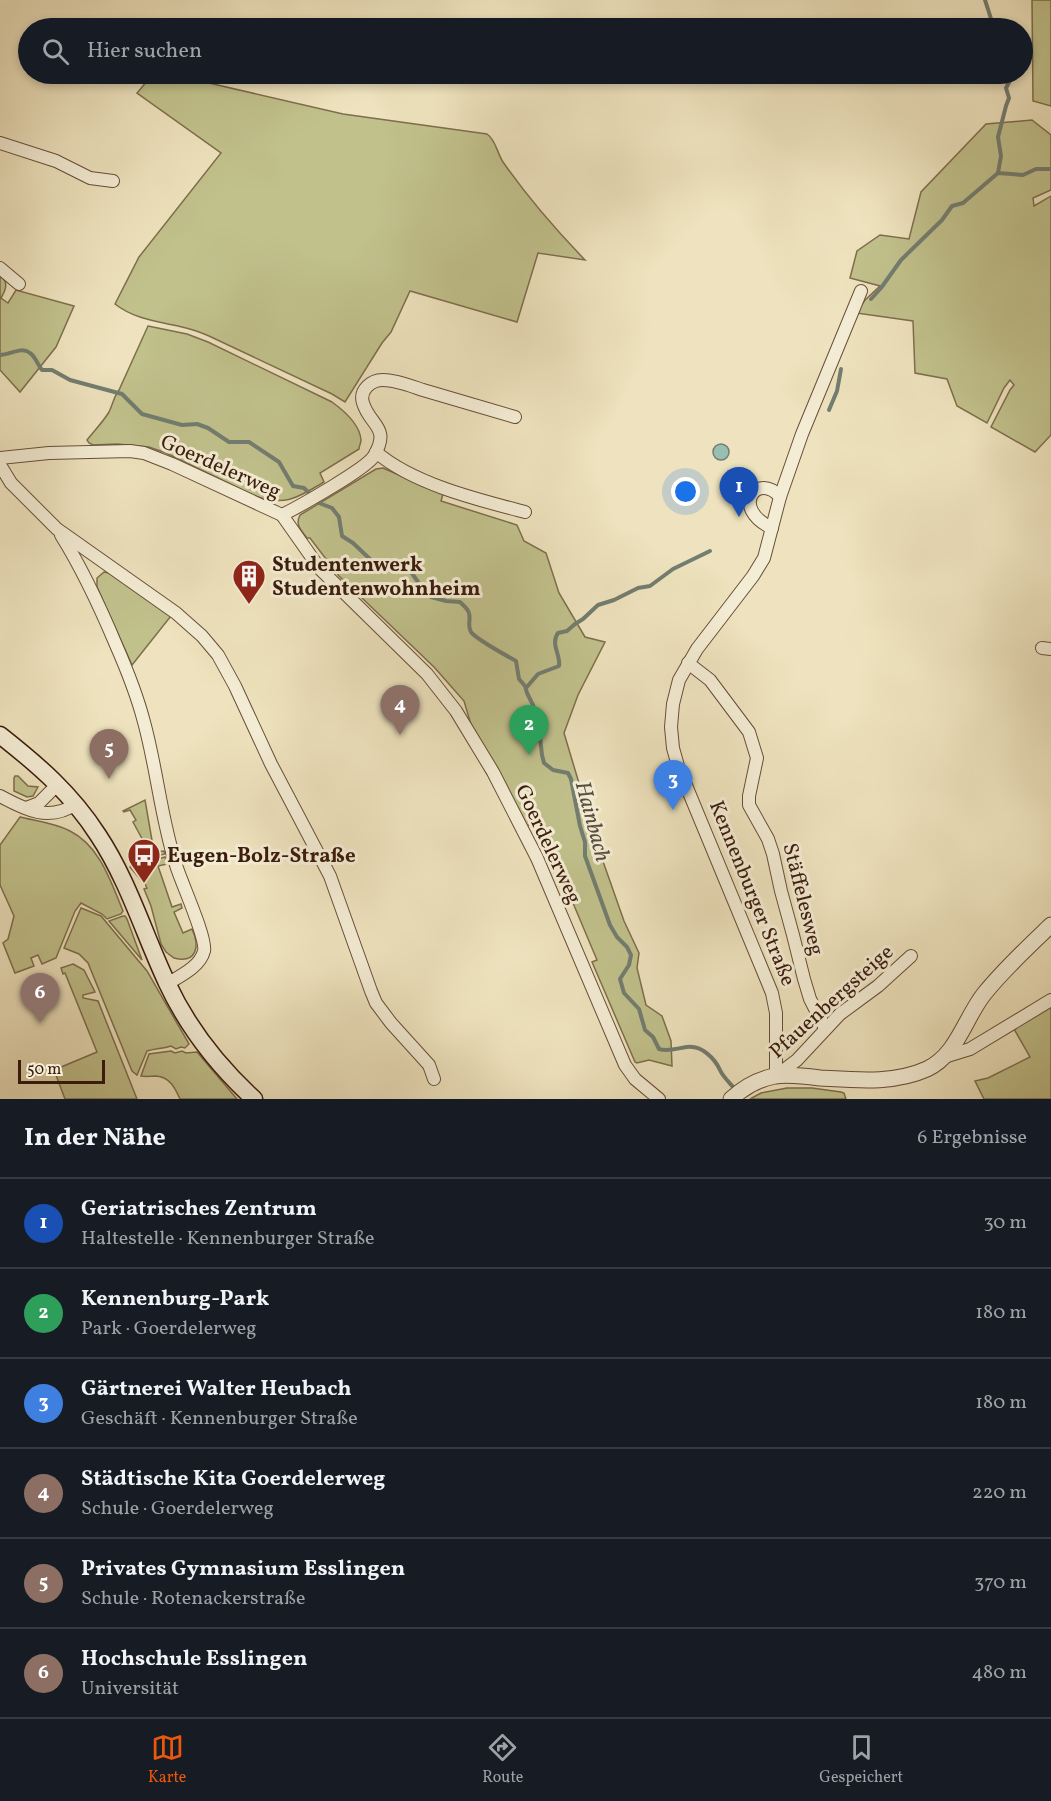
<!DOCTYPE html>
<html lang="de">
<meta charset="utf-8">
<style>
:root{--surface:#171b24;--page:#242831;--text:#f1f3f6;--muted:#9ea1a6;--line:#363941;--accent:#ea580c}
body{margin:0;font-family:Vollkorn,serif;background:var(--page);color:var(--text)}
.scale{position:absolute;left:18px;bottom:15px;width:87px;box-sizing:border-box;padding-left:6px;border:3px solid #3b1c0d;border-top:0;font-size:16px;line-height:21px;white-space:nowrap;color:#3b1c0d;-webkit-text-stroke:4px #f4edd5;paint-order:stroke}
.you{position:absolute;left:686px;top:492px;width:21px;height:21px;margin:-15px;border:4px solid #fff;border-radius:50%;background:#1a73e8;box-shadow:0 0 0 9px #1a73e833}
.badge{display:grid;place-items:center;width:39px;height:39px;border-radius:50%;background:var(--accent);color:#fff;font-size:20px;font-weight:700}
.pin{position:absolute;translate:-50% -50px;filter:drop-shadow(0 2px 3px #0008)}
.pin::after{content:'';position:absolute;top:32px;width:21px;height:18px;background:inherit;clip-path:polygon(0 0,100% 0,50% 100%)}
.list{margin:0;padding:0;list-style:none}
h2{display:flex;justify-content:space-between;align-items:center;height:78px;margin:0;padding:0 24px;font-size:26px}
h2 small{font-size:20px;font-weight:400;color:var(--muted)}
.list li{display:grid;grid-template-columns:39px 1fr auto;gap:18px;align-items:center;box-sizing:border-box;height:90px;padding:0 24px;border-top:2px solid var(--line)}
.list b{display:block;font-size:22px;white-space:nowrap}
.list p{margin:0;font-size:20px;white-space:nowrap;color:var(--muted)}
.list em{font-size:20px;font-style:normal;color:var(--muted)}
.icon{flex:none;width:33px;height:33px;fill:none;stroke:currentColor;stroke-width:2;stroke-linecap:round;stroke-linejoin:round}
.map{position:relative;flex:none;width:1051px;height:1099px;overflow:hidden}
.search{position:absolute;background:var(--surface);box-shadow:0 3px 9px #0003;left:18px;right:18px;top:18px;height:66px;display:flex;align-items:center;gap:15px;box-sizing:border-box;padding:0 21px;border-radius:33px;color:var(--muted);font-size:22px}
.sheet{height:618px;background:var(--surface)}
nav{display:flex;justify-content:space-around;align-items:center;box-sizing:border-box;height:84px;border-top:2px solid var(--line);background:var(--surface);font-size:16px;color:var(--muted)}
nav a{display:grid;justify-items:center;gap:3px}
nav .on{color:var(--accent)}
.map>svg:first-child{display:block}
</style>
<div class="map">
<svg width="1051" height="1099" viewBox="0 0 1051 1099">
<rect width="100%" height="100%" fill="#eee3be"/>
<filter id="stains"><feTurbulence type="fractalNoise" baseFrequency=".00333" numOctaves="4"/><feColorMatrix values="0 0 0 0 .2 0 0 0 0 .09 0 0 0 0 .02 0 0 0 .5 -.17"/></filter>
<radialGradient id="worn" r=".72"><stop offset=".6" stop-color="#630" stop-opacity="0"/><stop offset="1" stop-color="#630" stop-opacity=".3"/></radialGradient>
<g fill="#c1c18c" stroke="#7e6e4c" stroke-width="1.5">
<polygon points="1032,0 1051,0 1051,106 1033,101"/>
<path d="M153,74H170L343,114L487,134C496,140 497,153 503,162C528,198 555,229 585,260L538,253L517,322L410,291L391,332L382,343L345,402L332,394L209,336C202,333 194,330 186,328C162,322 135,320 115,304L139,257L221,153L137,93Z"/>
<polygon points="1032,120 1051,135 1051,190 1033,198 1034,206 1051,196 1051,435 1035,452 991,427 1010,390 1014,385 1010,380 1004,388 987,423 957,406 947,379 915,373 913,321 856,313 865,300 880,286 850,278 857,251 880,235 909,239 921,192 986,124"/>
<path d="M0,274C8,282 7,288 1,298L8,303L16,290L74,306L56,347L20,392L0,370Z"/>
<path d="M148,326L187,334L208,342L332,402C343,410 360,425 361,440C361,443 359,446 359,449L320,473L324,482C299,497 285,507 255,496L166,453L149,447L117,444L93,445L89,443L87,440C94,431 103,422 109,412C113,404 114,396 119,390Z"/>
<path d="M383,468L443,494L441,501L517,525L524,541L546,553L559,593L585,637L605,642L578,695L564,733L599,850L624,921L639,953L637,968L646,1005L662,1016L671,1041L672,1066L649,1060L637,1063L635,1062L592,962L597,960L565,884L536,822L527,826L472,728L464,701L434,667L339,576L310,538H307C301,530 295,525 300,515L376,469Z"/>
<polygon points="104,572 109,573 171,616 132,665 97,587 97,578"/>
<polygon points="15,776 18,776 28,786 38,787 33,796 27,797 14,791 14,778"/>
<polygon points="145,800 154,852 164,851 165,854 152,857 133,822 136,820 130,810 124,812 123,811"/>
<path d="M20,817C36,821 55,823 70,831C100,846 111,882 123,911L121,914L107,919L102,914L81,903L75,911L56,958L42,964L38,955L31,958L34,966L15,973L3,943L8,939L14,916L0,885V845Z"/>
<path d="M147,857L151,861L165,857L167,864L158,866L172,907L181,904L182,908L174,912L183,933L192,929C200,946 197,964 174,958L166,952L161,944L151,906L144,889L147,888L143,880H141L130,867L136,861Z"/>
<path d="M81,908L101,916L147,971L189,1044L185,1048L181,1047L176,1049L171,1046C162,1049 157,1048 147,1051L137,1075L132,1071L88,963L79,954L64,948Z"/>
<polygon points="123,916 125,916 127,919 142,960 109,921"/>
<polygon points="73,964 84,970 95,992 83,995 83,998 98,1001 137,1099 65,1099 54,1070 97,1052 65,973 63,974 61,968"/>
<polygon points="1051,1004 1051,1099 984,1099 975,1081 988,1078 1030,1057 1014,1029"/>
<path d="M171,1051L175,1053L182,1051L186,1053L197,1052L237,1099H180C175,1088 170,1077 156,1076C150,1076 147,1077 141,1076L149,1054Z"/>
<polygon points="787,1088 812,1088 841,1092 844,1093 846,1099 750,1099 761,1093"/>
</g>
<circle fill="#99beb2" stroke="#737d70" stroke-width="1.5" cx="721" cy="452" r="8"/>
<g fill="none" stroke-linecap="round" stroke-linejoin="round">
<g stroke="#737d70" stroke-width="4">
<polyline points="985,0 994,28"/>
<polyline points="998,173 1001,156 998,137 1006,106 1009,98 1006,88 1011,79 1010,74"/>
<polyline points="871,299 881,288 901,260 942,220 952,206 963,203 998,173 1023,175 1036,169 1051,169"/>
<path d="M0,355C10,355 21,346 30,353C35,356 38,365 42,370H52L70,380L122,394L142,414L182,425L197,424L208,428L229,442H249L279,462L293,486L304,488L319,503L332,508L339,517L342,536L353,543L373,562L402,567L411,572L425,592L431,597L446,601L460,602C463,605 468,609 469,613C471,620 467,626 471,632C476,639 507,656 516,661L519,679L525,686L527,693L533,705L538,720L542,755L544,763L553,770L568,773L571,779L580,826L585,842V856L610,925L617,937L627,947L631,955L629,965L620,979L624,993L639,1009L645,1030L653,1037L659,1049C669,1052 678,1048 687,1047C702,1045 715,1059 720,1070C723,1077 730,1083 735,1089"/>
<polyline points="829,410 837,391 841,369"/>
<path d="M526,688L538,674L559,666C561,655 550,644 558,633L567,631L575,624L583,619L598,605L614,600L638,588L650,586L673,569L710,551"/>
</g>
<defs>
<g id="minor">
<polyline points="0,143 56,161 90,178 113,181"/>
<polyline points="0,268 19,284"/>
<path d="M376,452C413,484 479,500 525,512"/>
<polyline points="0,458 49,453 130,451 144,453 172,464 282,515 320,569 427,674 456,711 493,772 537,858 625,1065 635,1079 659,1099"/>
<polyline points="0,465 11,483 57,529 176,613 202,636 218,655 235,686 271,764 330,876 371,991 376,1003 391,1023 429,1065 434,1079"/>
<path d="M282,515C298,507 366,469 374,456C391,427 370,426 363,403C359,390 371,380 383,380C396,380 411,386 423,390C454,399 484,408 515,417"/>
<path d="M772,528C729,508 758,471 780,497"/>
<path d="M61,535C83,570 100,607 116,645C127,670 137,695 144,722C157,769 161,819 176,865C181,882 207,938 204,951C200,967 180,976 167,984"/>
<polyline points="1042,648 1051,649"/>
<polyline points="688,663 710,680 749,732 757,758 749,796 749,805 768,839 773,854 781,891 793,935 804,979 810,999 825,1028"/>
<path d="M0,796C26,810 49,822 76,804"/>
<polyline points="26,808 39,803 58,784"/>
<polyline points="944,1057 970,1049 1051,1000"/>
<polyline points="776,1076 776,1013 772,993 678,766 673,748 671,727 673,704 679,680 697,649 753,576 764,558 780,497 802,434 861,291"/>
<polyline points="776,1076 797,1060 840,1014 878,986 911,956"/>
</g>
<path id="tertiary" d="M731,1099C743,1088 758,1079 775,1076C789,1074 805,1076 820,1078C856,1080 894,1084 927,1069C957,1055 965,1018 984,994C1004,969 1028,947 1051,925"/>
<path id="secondary" d="M0,735C38,765 71,793 98,835C128,880 144,934 167,983C188,1028 218,1066 254,1099"/>
</defs>
<use href="#minor" stroke="#684e39" stroke-width="14"/>
<use href="#tertiary" stroke="#684e39" stroke-width="17"/>
<use href="#secondary" stroke="#3b1c0d" stroke-width="19"/>
<use href="#minor" stroke="#f4edd5" stroke-width="12"/>
<use href="#tertiary" stroke="#f4edd5" stroke-width="15"/>
<use href="#secondary" stroke="#f4edd5" stroke-width="16"/>
</g>
<defs>
<symbol id="building-pin" viewBox="-11 -11 22 30"><path d="M0 17L-7.5 6A9.5 9.5 0 1 1 7.5 6Z" fill="#8f2418" stroke="#f4edd5"/><path d="M-4-6H4V6H1V3H-1V6H-4ZM-2.5-4.3h1.7v1.8h-1.7ZM.8-4.3h1.7v1.8H.8ZM-2.5-1h1.7V.8h-1.7ZM.8-1h1.7V.8H.8Z" fill="#fff"/></symbol>
<symbol id="bus-pin" viewBox="-11 -11 22 30"><path d="M0 17L-7.5 6A9.5 9.5 0 1 1 7.5 6Z" fill="#8f2418" stroke="#f4edd5"/><path d="M-5-6H5V4H4V6H2V4H-2V6H-4V4H-5ZM-3.5-4V0h7V-4ZM-3.5 1.2v1.5H-2V1.2ZM2 1.2v1.5H3.5V1.2Z" fill="#fff"/></symbol>
</defs>
<g fill-rule="evenodd">
<use href="#building-pin" x="230" y="557" width="38" height="52"/>
<use href="#bus-pin" x="125" y="836" width="38" height="52"/>
</g>
<g text-anchor="middle" stroke-width="6" stroke-linejoin="round" paint-order="stroke">
<g font-size="21" fill="#3b1c0d" stroke="#f4edd5">
<text transform="translate(221 466) rotate(24)" y="7">Goerdelerweg</text>
<text transform="translate(549 844) rotate(65)" y="7">Goerdelerweg</text>
<text transform="translate(753 893) rotate(68)" y="7">Kennenburger Straße</text>
<text transform="translate(804 899) rotate(76)" y="7">Stäffelesweg</text>
<text transform="translate(831 1001) rotate(-42)" y="7">Pfauenbergsteige</text>
</g>
<g font-size="21" font-weight="bold" fill="#3b1c0d" stroke="#f4edd5" text-anchor="start">
<text x="272" y="571">Studentenwerk<tspan x="272" dy="24">Studentenwohnheim</tspan></text>
<text x="167" y="862">Eugen-Bolz-Straße</text>
</g>
<g font-size="22" font-style="italic" fill="#574d3f" stroke="#f4edd5">
<text transform="translate(594 821) rotate(75)" y="8">Hainbach</text>
</g>
</g>
<rect width="100%" height="100%" filter="url(#stains)"/>
<rect width="100%" height="100%" fill="url(#worn)"/>
</svg>
<div class="scale">50 m</div>
<div class="you"></div>
<div class="pin badge" style="left:739px;top:517px;background:#1a4fb4">1</div>
<div class="pin badge" style="left:529px;top:755px;background:#2e9e5b">2</div>
<div class="pin badge" style="left:673px;top:810px;background:#3f7fe0">3</div>
<div class="pin badge" style="left:400px;top:735px;background:#8d6e63">4</div>
<div class="pin badge" style="left:109px;top:779px;background:#8d6e63">5</div>
<div class="pin badge" style="left:40px;top:1023px;background:#8d6e63">6</div>
<div class="search"><svg class="icon" aria-label="search" viewBox="0 0 24 24"><circle cx="10" cy="10" r="6"/><path d="M15 15l6 6"/></svg>Hier suchen</div>
</div>
<section class="sheet">
<h2>In der Nähe<small>6 Ergebnisse</small></h2>
<ul class="list">
<li><span class="badge" style="background:#1a4fb4">1</span><div><b>Geriatrisches Zentrum</b><p>Haltestelle · Kennenburger Straße</p></div><em>30 m</em></li>
<li><span class="badge" style="background:#2e9e5b">2</span><div><b>Kennenburg-Park</b><p>Park · Goerdelerweg</p></div><em>180 m</em></li>
<li><span class="badge" style="background:#3f7fe0">3</span><div><b>Gärtnerei Walter Heubach</b><p>Geschäft · Kennenburger Straße</p></div><em>180 m</em></li>
<li><span class="badge" style="background:#8d6e63">4</span><div><b>Städtische Kita Goerdelerweg</b><p>Schule · Goerdelerweg</p></div><em>220 m</em></li>
<li><span class="badge" style="background:#8d6e63">5</span><div><b>Privates Gymnasium Esslingen</b><p>Schule · Rotenackerstraße</p></div><em>370 m</em></li>
<li><span class="badge" style="background:#8d6e63">6</span><div><b>Hochschule Esslingen</b><p>Universität</p></div><em>480 m</em></li>
</ul>
</section>
<nav>
<a class="on"><svg class="icon" aria-label="map" viewBox="0 0 24 24"><path d="M3 6l6-2 6 2 6-2v14l-6 2-6-2-6 2zM9 4v14M15 6v14"/></svg>Karte</a>
<a><svg class="icon" aria-label="directions" viewBox="0 0 24 24"><path d="M12 3l9 9-9 9-9-9zM9 14v-3h6M13 9l2 2-2 2"/></svg>Route</a>
<a><svg class="icon" aria-label="saved" viewBox="0 0 24 24"><path d="M7 4h10v16l-5-4-5 4z"/></svg>Gespeichert</a>
</nav>
